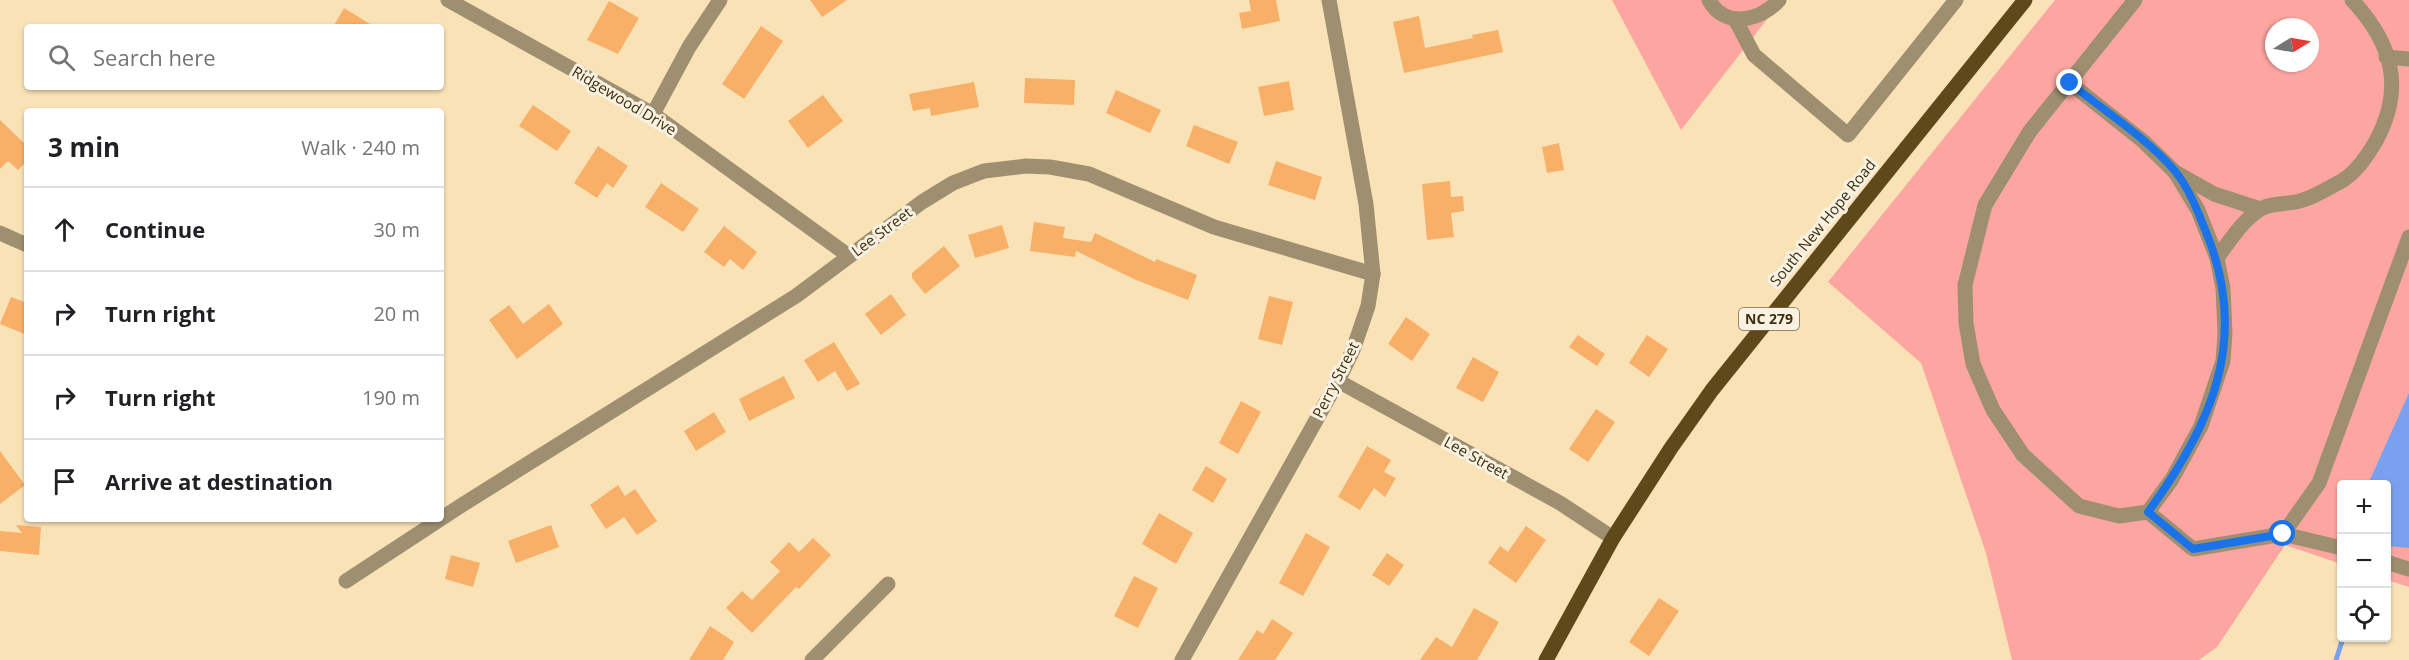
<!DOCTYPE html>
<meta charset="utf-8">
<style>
:root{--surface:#fff;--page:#f2f2f2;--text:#202124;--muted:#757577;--line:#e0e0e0}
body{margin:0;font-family:"Open Sans",sans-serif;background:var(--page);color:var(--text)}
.controls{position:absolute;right:18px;bottom:18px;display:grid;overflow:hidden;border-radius:6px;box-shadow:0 2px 4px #0004}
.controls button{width:54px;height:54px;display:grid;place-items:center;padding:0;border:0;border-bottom:2px solid var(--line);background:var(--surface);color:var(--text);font:30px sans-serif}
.compass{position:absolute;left:2265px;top:18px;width:54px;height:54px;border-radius:50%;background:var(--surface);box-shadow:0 2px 4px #0004;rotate:79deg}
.stop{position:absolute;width:18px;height:18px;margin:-14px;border:4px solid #1a73e8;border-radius:50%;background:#fff}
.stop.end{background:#1a73e8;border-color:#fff;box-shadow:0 2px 6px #0008}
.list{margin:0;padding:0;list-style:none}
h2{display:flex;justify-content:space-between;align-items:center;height:78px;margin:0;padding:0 24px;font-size:26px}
h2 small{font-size:20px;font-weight:400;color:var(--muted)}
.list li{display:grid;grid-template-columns:39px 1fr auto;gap:18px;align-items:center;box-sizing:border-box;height:84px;padding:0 24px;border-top:2px solid var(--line)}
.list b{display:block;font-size:22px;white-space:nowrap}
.list em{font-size:20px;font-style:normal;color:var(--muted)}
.icon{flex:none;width:33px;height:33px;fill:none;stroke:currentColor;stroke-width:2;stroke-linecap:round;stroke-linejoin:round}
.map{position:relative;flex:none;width:2409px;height:660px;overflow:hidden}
.search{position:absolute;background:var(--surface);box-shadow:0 2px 4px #0004;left:24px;top:24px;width:420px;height:66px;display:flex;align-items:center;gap:15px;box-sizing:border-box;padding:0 21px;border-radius:6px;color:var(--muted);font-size:22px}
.panel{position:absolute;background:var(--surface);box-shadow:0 2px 4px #0004;left:24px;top:108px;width:420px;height:414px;border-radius:6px}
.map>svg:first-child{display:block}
</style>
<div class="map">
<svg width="2409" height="660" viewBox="0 0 2409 660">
<rect width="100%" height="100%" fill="#fae2b7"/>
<g fill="#fda6a1" fill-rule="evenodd">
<polygon points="1612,0 1782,0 1681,130"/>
<path d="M2055,0H2409V587L2387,580L2386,484H2342L2341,564L2285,545L2217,647L2199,660H2012L1986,553L1921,363L1828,282ZM2274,27H2310V63H2274Z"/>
</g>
<polygon fill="#7aa1ef" points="2409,393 2409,548 2387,546 2386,484 2368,484"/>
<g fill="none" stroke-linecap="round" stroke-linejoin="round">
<polyline stroke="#7aa1ef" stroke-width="5" points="2336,660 2343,638"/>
</g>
<g fill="#f8af68">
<polygon points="810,0 847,0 822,17"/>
<polygon points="1249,0 1276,0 1280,21 1242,29 1239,13 1251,11"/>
<polygon points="609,1 639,18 618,54 587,40"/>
<polygon points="344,8 375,27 333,27"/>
<polygon points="1419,16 1425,48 1473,38 1472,35 1498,30 1503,52 1404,73 1393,22"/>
<polygon points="761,26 783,41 744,99 722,84"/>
<polygon points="1025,78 1075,80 1074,105 1024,103"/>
<polygon points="1289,81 1294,110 1264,116 1258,87"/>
<polygon points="974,82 979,107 931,116 930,108 913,111 909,94"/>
<polygon points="1116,90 1161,110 1150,133 1106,113"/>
<polygon points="823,95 843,121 808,148 788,121"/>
<polygon points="533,105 571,131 557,151 519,126"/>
<polygon points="0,120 27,146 27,161 18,170 8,161 0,169"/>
<polygon points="1194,125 1238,142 1229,164 1186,146"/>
<polygon points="1559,143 1564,170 1547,173 1542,147"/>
<polygon points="598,146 628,166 613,188 607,183 597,198 574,183"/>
<polygon points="1276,161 1322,177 1315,200 1268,185"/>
<polygon points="1450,181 1451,197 1463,196 1464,211 1451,213 1454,237 1427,240 1422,184"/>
<polygon points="661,183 699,209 683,232 645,207"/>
<polygon points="1034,222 1065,227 1063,238 1091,242 1095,233 1155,262 1156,259 1197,275 1188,300 1136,280 1076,251 1075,257 1030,251"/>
<polygon points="1002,225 1009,248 975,258 968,235"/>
<polygon points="724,226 757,252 743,270 730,259 724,267 704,252"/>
<polygon points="944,246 960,266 925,294 912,278 912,273"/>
<polygon points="891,294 906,315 881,335 865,314"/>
<polygon points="1269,296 1293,302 1282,345 1258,339"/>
<polygon points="11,297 27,303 27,335 0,324"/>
<polygon points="549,304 563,324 517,359 489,320 509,305 523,324"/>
<polygon points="1406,317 1430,334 1412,361 1388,344"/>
<polygon points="1578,335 1605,354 1597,366 1569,347"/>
<polygon points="1647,335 1668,349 1649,377 1629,363"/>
<polygon points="834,342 860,384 847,391 835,371 818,382 804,360"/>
<polygon points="1473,357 1499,372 1483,402 1456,388"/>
<polygon points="784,376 795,398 749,421 739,399"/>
<polygon points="1241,401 1261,412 1238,454 1219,443"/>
<polygon points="1596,409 1615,422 1588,462 1569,449"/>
<polygon points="714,412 726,432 696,451 684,431"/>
<polygon points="1367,446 1391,460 1384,472 1396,478 1385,497 1374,488 1360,510 1338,497"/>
<polygon points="0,451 25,485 0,504"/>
<polygon points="1206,466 1227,479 1213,503 1192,490"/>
<polygon points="618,485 625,496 635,489 657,521 637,535 624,517 606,529 590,505"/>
<polygon points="1159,513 1193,533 1176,564 1142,544"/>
<polygon points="16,525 41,527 39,555 0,551 0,531 22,533"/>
<polygon points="551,525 559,547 516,563 508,541"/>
<polygon points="1526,526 1546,540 1516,583 1488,563 1500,546 1508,552"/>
<polygon points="1306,533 1330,547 1303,596 1279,583"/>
<polygon points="813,538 831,555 799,589 796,587 752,633 726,608 742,591 752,600 780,571 770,562 789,542 799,552"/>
<polygon points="1387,553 1404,565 1389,586 1372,575"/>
<polygon points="451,555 480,563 473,587 445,579"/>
<polygon points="1134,576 1158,588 1138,628 1114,616"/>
<polygon points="1659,598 1679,611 1649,656 1629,642"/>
<polygon points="1474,608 1499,622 1477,660 1420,660 1436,637 1452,647"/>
<polygon points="1272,619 1293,633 1275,660 1238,660 1257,630 1263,634"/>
<polygon points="710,626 734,642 723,660 689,660"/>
</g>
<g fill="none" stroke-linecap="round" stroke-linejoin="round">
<g stroke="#9f8f71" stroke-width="15">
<polyline points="448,0 653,114 849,256"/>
<path d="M1709,0C1724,29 1761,21 1779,0"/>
<polyline points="2135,0 2030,131 1985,205 1965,285 1966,323 1973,364 1993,410 2023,455 2079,506 2119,516 2148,512 2193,549 2283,534 2342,548"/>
<polyline points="1735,19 1754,55 1848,135 1956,0"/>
<polyline points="2386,57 2409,59"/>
<polyline points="2070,83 2143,141 2175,172 2198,210 2217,258"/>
<polyline points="653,114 689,47 720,0"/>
<polyline points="2175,172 2214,194 2260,209"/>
<polyline points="0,233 27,245"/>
<polyline points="1338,381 1560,503 1613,538"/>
<path d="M2148,512L2172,479L2201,426L2223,361L2225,333L2223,288L2217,258C2229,242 2241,222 2259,210C2270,202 2290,205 2303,200C2316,196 2328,188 2340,182C2356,173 2367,156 2376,141C2405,87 2392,43 2352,0"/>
<polyline points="2283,534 2319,483 2409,237"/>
<polyline points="2386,562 2409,569"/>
<polyline points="346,581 462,505 796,296 922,202 953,183 984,171 1026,166 1050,167 1089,174 1214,227 1373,274"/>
<polyline points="812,660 888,584"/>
<polyline points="1182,660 1338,381 1353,350 1368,306 1373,274 1366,204 1329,0"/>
</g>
<polyline stroke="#5f491a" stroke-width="15" points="1546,660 1613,538 1671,448 1712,390 2025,0"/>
</g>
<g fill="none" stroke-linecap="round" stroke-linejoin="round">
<path stroke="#1a73e8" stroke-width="8" d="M2070,83C2103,110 2147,138 2175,171C2189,188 2198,212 2206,232C2250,338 2212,425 2148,512L2193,549L2283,534"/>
</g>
<g text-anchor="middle" stroke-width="6" stroke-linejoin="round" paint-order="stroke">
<rect fill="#f9f2e3" stroke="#75694e" stroke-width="1.5" x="1739" y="308" width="60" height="22" rx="4.5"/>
<g font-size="14" font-weight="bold" fill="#3d2e0e">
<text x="1769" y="324">NC 279</text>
</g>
<g font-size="15" fill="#3d2e0e" stroke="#f9f2e3">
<text transform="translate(624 101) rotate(31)" y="5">Ridgewood Drive</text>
<text transform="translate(1823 223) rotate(-51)" y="5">South New Hope Road</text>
<text transform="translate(882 232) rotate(-37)" y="5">Lee Street</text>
<text transform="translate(1336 380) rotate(-63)" y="5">Perry Street</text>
<text transform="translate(1476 458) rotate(29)" y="5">Lee Street</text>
</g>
</g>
</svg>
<div class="controls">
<button>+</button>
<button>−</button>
<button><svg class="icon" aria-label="locate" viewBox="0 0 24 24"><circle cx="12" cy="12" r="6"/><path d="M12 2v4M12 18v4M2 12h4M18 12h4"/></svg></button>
</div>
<svg class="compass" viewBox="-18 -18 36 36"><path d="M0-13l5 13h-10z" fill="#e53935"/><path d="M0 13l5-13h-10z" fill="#757577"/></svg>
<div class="stop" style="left:2283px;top:534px"></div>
<div class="stop end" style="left:2070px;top:83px"></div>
<div class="search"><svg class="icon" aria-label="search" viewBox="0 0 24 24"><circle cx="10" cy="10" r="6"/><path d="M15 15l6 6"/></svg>Search here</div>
<section class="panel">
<h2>3 min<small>Walk · 240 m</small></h2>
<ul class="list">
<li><svg class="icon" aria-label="ahead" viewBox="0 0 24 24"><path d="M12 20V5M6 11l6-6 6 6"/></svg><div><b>Continue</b></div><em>30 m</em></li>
<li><svg class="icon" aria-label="right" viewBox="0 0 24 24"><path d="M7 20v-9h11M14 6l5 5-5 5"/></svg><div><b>Turn right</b></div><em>20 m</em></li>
<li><svg class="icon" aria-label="right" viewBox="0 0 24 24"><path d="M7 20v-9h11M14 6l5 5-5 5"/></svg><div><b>Turn right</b></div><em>190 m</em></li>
<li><svg class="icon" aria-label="arrive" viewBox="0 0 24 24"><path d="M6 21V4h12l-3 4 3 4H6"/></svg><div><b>Arrive at destination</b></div></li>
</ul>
</section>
</div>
